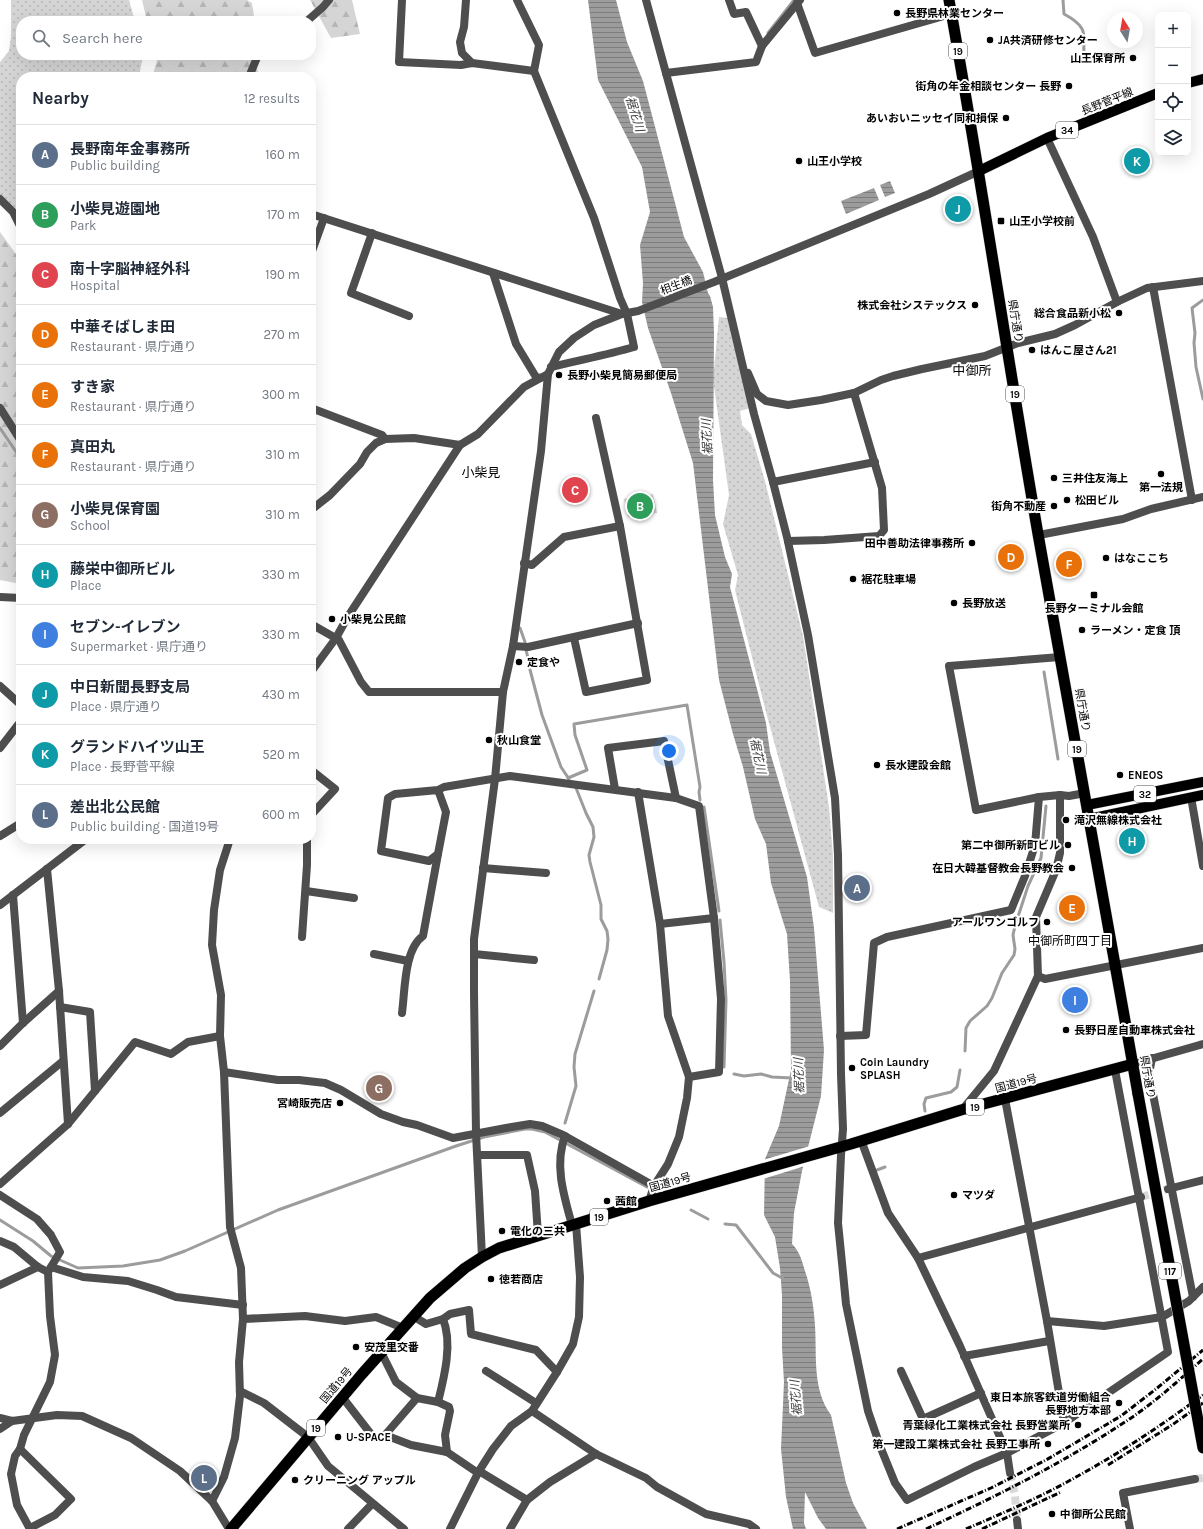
<!DOCTYPE html>
<meta charset="utf-8">
<style>
:root{--surface:#fff;--page:#f2f2f3;--text:#1f2937;--muted:#747a83;--line:#e0e1e3;--accent:#ea580c}
body{margin:0;font-family:Karla,"Noto Sans JP",sans-serif;background:var(--page);color:var(--text)}
.controls{position:absolute;right:12px;top:12px;display:grid;overflow:hidden;border-radius:8px;box-shadow:0 4px 16px #0002}
.controls button{width:36px;height:36px;display:grid;place-items:center;padding:0;border:0;border-bottom:1px solid var(--line);background:var(--surface);color:var(--text);font:20px sans-serif}
.compass{position:absolute;left:1107px;top:12px;width:36px;height:36px;border-radius:50%;background:var(--surface);box-shadow:0 4px 16px #0002;rotate:349deg}
.you{position:absolute;left:669px;top:751px;width:14px;height:14px;margin:-10px;border:3px solid #fff;border-radius:50%;background:#1a73e8;box-shadow:0 0 0 6px #1a73e833}
.badge{display:grid;place-items:center;width:26px;height:26px;border-radius:50%;background:var(--accent);color:#fff;font-size:13px;font-weight:700}
.pin{position:absolute;translate:-50% -50%;border:2px solid #fff;box-shadow:0 1px 4px #0006}
.list{margin:0;padding:0;list-style:none}
h2{display:flex;justify-content:space-between;align-items:center;height:52px;margin:0;padding:0 16px;font-size:17px}
h2 small{font-size:13px;font-weight:400;color:var(--muted)}
.list li{display:grid;grid-template-columns:26px 1fr auto;gap:12px;align-items:center;box-sizing:border-box;height:60px;padding:0 16px;border-top:1px solid var(--line)}
.list b{display:block;font-size:15px;white-space:nowrap}
.list p{margin:0;font-size:13px;white-space:nowrap;color:var(--muted)}
.list em{font-size:13px;font-style:normal;color:var(--muted)}
.icon{flex:none;width:22px;height:22px;fill:none;stroke:currentColor;stroke-width:2;stroke-linecap:round;stroke-linejoin:round}
.map{position:relative;flex:none;width:1203px;height:1529px;overflow:hidden}
.search{position:absolute;background:var(--surface);box-shadow:0 4px 16px #0002;left:16px;top:16px;width:300px;height:44px;display:flex;align-items:center;gap:10px;box-sizing:border-box;padding:0 14px;border-radius:16px;color:var(--muted);font-size:15px}
.panel{position:absolute;background:var(--surface);box-shadow:0 4px 16px #0002;left:16px;top:72px;width:300px;height:772px;border-radius:16px}
.map>svg:first-child{display:block}
</style>
<div class="map">
<svg width="1203" height="1529" viewBox="0 0 1203 1529">
<defs>
<pattern id="forest-firs" width="22" height="20" patternUnits="userSpaceOnUse"><rect width="22" height="20" fill="#d5d5d5"/><path d="M5 1l3.5 6h-7zM16 11l3.5 6h-7z" fill="#b5b5b5"/></pattern>
<pattern id="park-dots" width="8" height="8" patternUnits="userSpaceOnUse"><rect width="8" height="8" fill="#d5d5d5"/><path d="M2 2h.1M6 6h.1" fill="none" stroke="#b5b5b5" stroke-width="1.8" stroke-linecap="round"/></pattern>
<pattern id="water-rules" width="6" height="5" patternUnits="userSpaceOnUse"><rect width="6" height="5" fill="#9c9c9c"/><path d="M0 2.5h6" fill="none" stroke="#7d7d7d"/></pattern>
</defs>
<rect width="100%" height="100%" fill="#fff"/>
<g fill="url(#forest-firs)">
<polygon points="142,0 247,0 252,3 254,16 250,21 147,21"/>
<polygon points="310,0 352,0 360,34 331,38"/>
<polygon points="156,55 254,55 259,77 152,77 157,61"/>
<polygon points="0,232 21,261 21,584 0,580"/>
</g>
<g fill="url(#park-dots)">
<polygon points="11,0 129,0 135,21 21,21 21,55 143,55 139,77 21,77 21,219 0,197 0,62 9,51 11,37"/>
<polygon points="719,317 728,318 750,408 740,411 742,425 751,434 765,481 803,636 829,807 833,856 833,913 819,907 766,712 735,590 738,575 723,524 729,495 713,379"/>
<polygon points="653,494 657,513 628,517 624,499"/>
</g>
<g fill="url(#water-rules)">
<path d="M588,0H616L627,42L643,81L684,237L703,272L708,293L710,296L713,307L714,333L713,480L715,515L725,557L732,574L730,587L766,723L770,752L807,877L814,928L824,1050L821,1096L802,1171L794,1213L792,1244C800,1252 802,1261 805,1271C811,1289 814,1307 815,1326C817,1356 812,1389 831,1415L846,1483L853,1503L867,1529H826L818,1518L805,1492L804,1523L806,1529H793L786,1497L781,1449L784,1382L782,1348V1295L780,1268L775,1237L764,1215L765,1159L779,1126L791,1070L790,981L787,934L771,883L766,844L755,819L743,767L733,734L719,680L693,463L671,393L648,328L642,302L643,283L640,245L650,212L642,167L598,80Z"/>
<polygon points="890,181 895,193 885,197 880,185"/>
<polygon points="874,188 879,200 846,214 841,201"/>
</g>
<polygon fill="#fff" points="810,1146 805,1166 763,1179 763,1160"/>
<g fill="none" stroke-linecap="round" stroke-linejoin="round">
<g stroke="#9c9c9c" stroke-width="3">
<path d="M1063,0L1064,14C1094,30 1080,38 1085,62"/>
<polyline points="768,33 794,0"/>
<polyline points="1203,300 1192,308 1195,333 1194,343 1196,367 1203,399"/>
<polyline points="0,428 21,459"/>
<polyline points="520,628 525,642"/>
<polyline points="526,650 529,662"/>
<polyline points="529,666 542,715 561,767 569,779"/>
<polyline points="1044,672 1058,759"/>
<polyline points="568,778 587,770 575,735 574,724 687,705 700,787 699,792 700,800"/>
<polyline points="576,788 586,813 593,827 594,837 589,855 590,862 601,905 601,919 607,931 608,939 607,950 599,979"/>
<polyline points="704,807 719,911"/>
<polyline points="720,920 724,962 726,1000 724,1067"/>
<polyline points="965,1051 966,1028 970,1021 987,1006 992,998 1002,973 1014,955 1015,949 1013,935 1015,926 1028,886 1041,858 1046,806"/>
<polyline points="734,1074 744,1076 761,1074 772,1077 792,1078"/>
<polyline points="925,1111 924,1104 926,1098 951,1092 957,1087 960,1070"/>
<polyline points="565,1123 576,1086 574,1067 575,1054 594,991"/>
<polyline points="877,1170 885,1167"/>
<polyline points="691,1210 708,1219"/>
<polyline points="0,1220 33,1241 51,1256 78,1268 123,1266 160,1260 185,1251 278,1210 456,1146 484,1137 525,1129 532,1129 545,1132 647,1187"/>
<polyline points="725,1224 736,1225 773,1273 784,1279"/>
</g>
<g stroke="#d9d9d9" stroke-width="8" stroke-dasharray="8 4" stroke-linecap="butt">
<polyline points="1141,1197 1168,1189"/>
<polyline points="1010,1473 1015,1495 1017,1520"/>
<polyline points="1195,1479 1203,1478"/>
</g>
<defs>
<g id="primary">
<polyline points="1188,83 1203,79"/>
<polyline points="979,171 1047,138 1158,93"/>
<polyline points="1087,805 1203,782"/>
<polyline points="1089,819 1203,795"/>
</g>
<g id="trunk">
<path d="M949,0C981,177 1007,356 1038,534C1071,720 1105,907 1138,1094"/>
<polyline points="231,1529 362,1374 430,1298 465,1268 482,1257 499,1248 649,1201 851,1144 961,1110 1133,1064"/>
</g>
</defs>
<use href="#primary" stroke="#dbdbdb" stroke-width="11"/>
<use href="#trunk" stroke="#dbdbdb" stroke-width="12"/>
<g stroke="#4e4e4e" stroke-width="8">
<polyline points="402,0 399,62 461,65 472,63 534,71"/>
<polyline points="466,0 464,27 460,42 462,53 472,63"/>
<path d="M517,0L539,45L534,71L594,218L620,298L627,314L634,347C607,355 579,360 551,367"/>
<polyline points="729,0 734,14 746,12 762,46"/>
<polyline points="797,3 815,53 951,14"/>
<polyline points="307,21 323,7 329,0"/>
<polyline points="666,73 756,62 762,46 800,0"/>
<polyline points="249,77 258,55"/>
<polyline points="1047,138 1093,237 1117,302"/>
<polyline points="0,199 13,212 21,228"/>
<polyline points="311,214 622,314"/>
<polyline points="372,233 351,293 409,316"/>
<polyline points="311,254 324,218"/>
<polyline points="493,273 516,344 536,377 540,378"/>
<polyline points="722,278 754,414 773,482 787,537 808,635 835,798 838,855 841,1074 843,1129 841,1155 838,1223 843,1273 846,1304 868,1411 880,1446 895,1483 907,1500 974,1467 1007,1453 1064,1423 1047,1321 1005,1099"/>
<polyline points="1153,287 1192,500"/>
<polyline points="748,373 757,394 766,401 788,405 821,400 854,393 881,380 893,376 922,369 985,356 1018,343 1055,334 1075,325 1117,302 1147,288 1203,281"/>
<polyline points="0,408 21,441"/>
<polyline points="311,408 382,435 385,439"/>
<polyline points="773,482 875,462"/>
<polyline points="788,541 824,540 879,536 884,530 882,488 854,393"/>
<polyline points="524,563 532,565 564,537 620,526"/>
<polyline points="311,624 339,640 361,682 369,692 503,692"/>
<polyline points="574,638 586,692 647,680 620,526 596,418"/>
<polyline points="513,646 528,647 638,623"/>
<polyline points="1060,657 949,666 976,810 1039,797 1060,795 1069,796 1085,793"/>
<polyline points="311,672 336,638 347,618 460,445"/>
<polyline points="0,686 21,705"/>
<polyline points="0,748 21,721"/>
<polyline points="311,770 335,789 311,815"/>
<polyline points="615,789 608,748 664,741 676,798"/>
<polyline points="438,790 446,812 438,854 429,861 381,851 388,798 395,794 438,790 444,787 510,776 676,798 699,806 714,918 721,999 719,1072 689,1077"/>
<polyline points="638,792 660,924 668,1016 689,1077 687,1098 679,1137 668,1164 654,1186 649,1201"/>
<polyline points="1191,797 1203,866"/>
<polyline points="0,836 21,823"/>
<polyline points="483,868 546,873"/>
<polyline points="47,869 59,991 68,1124"/>
<polyline points="306,891 354,898"/>
<polyline points="13,895 23,1023"/>
<polyline points="0,905 86,839"/>
<polyline points="660,924 714,918"/>
<polyline points="302,937 307,865 307,839"/>
<polyline points="374,954 408,961"/>
<polyline points="474,954 534,960"/>
<polyline points="1038,976 1045,979 1203,948"/>
<path d="M402,1013C405,991 404,949 423,936L438,854"/>
<polyline points="840,1036 866,1035 874,943 887,937 1011,910 1025,876 1035,845 1039,797"/>
<polyline points="0,1046 23,1023 59,991"/>
<polyline points="1152,1058 1149,1074 1193,1297"/>
<polyline points="224,1072 278,1080 299,1080 325,1083 341,1090 381,1114 403,1122 417,1125 453,1138 506,1128 530,1124 542,1126 563,1135 654,1186"/>
<polyline points="95,1091 135,1042 171,1054 188,1042 220,1036"/>
<polyline points="962,1110 994,1071 1038,976 1036,917 1056,870 1060,853 1060,795"/>
<polyline points="0,1113 63,1061"/>
<path d="M565,1136C554,1165 564,1196 572,1225"/>
<polyline points="861,1140 888,1213 918,1258"/>
<polyline points="478,1155 527,1155 535,1191 538,1235"/>
<polyline points="0,1184 68,1124 95,1091 90,1012 60,1007"/>
<polyline points="1168,1189 1203,1180"/>
<polyline points="0,1195 37,1219 51,1235 60,1252 48,1272 50,1316 55,1355 50,1382 24,1435 20,1449 15,1456 11,1474 17,1505 30,1529"/>
<polyline points="0,1241 14,1247 38,1267 48,1272"/>
<polyline points="51,1267 83,1277 128,1281 157,1290 176,1297 243,1305"/>
<polyline points="0,1285 38,1267"/>
<polyline points="413,1316 426,1324 443,1319 450,1314 469,1310 471,1334 536,1350 557,1372"/>
<polyline points="243,1319 305,1316 345,1321 376,1317 403,1328"/>
<polyline points="1047,1321 1104,1326 1162,1317 1189,1301 1203,1287"/>
<polyline points="381,1352 396,1382 417,1398 438,1402 449,1407 450,1411 445,1435 447,1452"/>
<polyline points="964,1356 1049,1341"/>
<polyline points="486,1371 536,1403"/>
<polyline points="901,1371 923,1419 981,1393"/>
<polyline points="240,1391 264,1403 308,1437 328,1466 404,1529"/>
<polyline points="343,1398 374,1438 385,1435 417,1398"/>
<path d="M438,1402C444,1378 453,1343 443,1319"/>
<polyline points="532,1411 596,1454 646,1478 657,1487 706,1514 749,1524 756,1529"/>
<polyline points="0,1418 12,1421 57,1415 82,1416 131,1438 180,1471 212,1501 229,1529"/>
<polyline points="1064,1423 1168,1352 1115,1070"/>
<polyline points="0,1429 12,1421"/>
<polyline points="385,1435 411,1445 447,1452 478,1473"/>
<polyline points="20,1449 71,1499 55,1515 30,1528"/>
<polyline points="479,1471 527,1500"/>
<polyline points="1010,1473 1007,1453 960,1346 918,1258 1141,1197"/>
<polyline points="212,1501 224,1477 235,1438 240,1396 239,1362 243,1319 241,1268 230,1227 224,1072 220,1036 221,995 212,945 214,910 220,870 230,839"/>
<polyline points="1017,1520 1018,1529"/>
<polyline points="348,1529 372,1504"/>
<polyline points="450,1529 479,1471 493,1449 511,1426 532,1411 557,1372 573,1344 579,1317 580,1277 576,1224"/>
<polyline points="510,1529 527,1500 550,1482 596,1454"/>
<polyline points="1130,1529 1123,1493 1195,1479"/>
</g>
<g stroke="#4e4e4e" stroke-width="8">
<polyline points="646,0 722,278"/>
<polyline points="311,510 330,495 360,464 367,452 376,443 385,439 414,438 460,445 478,434 524,387 548,374"/>
<polyline points="1039,535 1123,519 1151,509 1203,497"/>
<polyline points="0,597 21,598"/>
<polyline points="1133,1064 1203,1044"/>
<polyline points="482,1257 476,1133 474,993 474,939 495,779 503,692 513,646 541,451 548,374 559,352 574,338 594,325 622,314 638,311 714,282 929,194 979,171"/>
</g>
<use href="#primary" stroke="#000" stroke-width="10"/>
<use href="#trunk" stroke="#000" stroke-width="11"/>
<g stroke="#000" stroke-width="3" stroke-dasharray="6 2 1 2" stroke-linecap="butt">
<polyline points="1108,1465 1172,1425 1203,1403"/>
<polyline points="897,1529 991,1488 1046,1460 1121,1416 1156,1389 1203,1350"/>
<path d="M926,1529C995,1497 1061,1464 1125,1422C1153,1404 1178,1381 1203,1359"/>
<path d="M966,1529C1003,1513 1041,1497 1076,1477C1120,1453 1162,1425 1203,1395"/>
<polyline points="982,1529 1061,1492"/>
</g>
<defs>
<polyline id="trunk-bridge" points="1138,1094 1203,1448"/>
</defs>
<use href="#trunk-bridge" stroke="#dbdbdb" stroke-width="12" stroke-linecap="butt"/>
<use href="#trunk-bridge" stroke="#000" stroke-width="11"/>
</g>
<g fill="#000" stroke="#fff" stroke-width="1.5">
<circle cx="897" cy="13" r="4"/>
<circle cx="990" cy="40" r="4"/>
<circle cx="1133" cy="58" r="4"/>
<circle cx="1069" cy="86" r="4"/>
<circle cx="1006" cy="118" r="4"/>
<circle cx="799" cy="161" r="4"/>
<rect x="997" y="217" width="8" height="8" rx="2"/>
<circle cx="975" cy="305" r="4"/>
<circle cx="1119" cy="313" r="4"/>
<circle cx="1032" cy="350" r="4"/>
<circle cx="559" cy="375" r="4"/>
<circle cx="1161" cy="474" r="4"/>
<circle cx="1054" cy="478" r="4"/>
<circle cx="1067" cy="500" r="4"/>
<circle cx="1054" cy="506" r="4"/>
<circle cx="972" cy="543" r="4"/>
<circle cx="1106" cy="558" r="4"/>
<circle cx="853" cy="579" r="4"/>
<rect x="1090" y="591" width="8" height="8" rx="2"/>
<circle cx="954" cy="603" r="4"/>
<circle cx="332" cy="619" r="4"/>
<circle cx="1082" cy="630" r="4"/>
<circle cx="519" cy="662" r="4"/>
<circle cx="489" cy="740" r="4"/>
<circle cx="877" cy="765" r="4"/>
<circle cx="1120" cy="775" r="4"/>
<circle cx="1066" cy="820" r="4"/>
<circle cx="1068" cy="845" r="4"/>
<circle cx="1072" cy="868" r="4"/>
<circle cx="1047" cy="922" r="4"/>
<circle cx="1066" cy="1030" r="4"/>
<circle cx="852" cy="1068" r="4"/>
<circle cx="340" cy="1103" r="4"/>
<circle cx="954" cy="1195" r="4"/>
<circle cx="607" cy="1201" r="4"/>
<circle cx="502" cy="1231" r="4"/>
<circle cx="491" cy="1279" r="4"/>
<circle cx="356" cy="1347" r="4"/>
<circle cx="1119" cy="1403" r="4"/>
<circle cx="1078" cy="1425" r="4"/>
<circle cx="338" cy="1437" r="4"/>
<circle cx="1048" cy="1444" r="4"/>
<circle cx="295" cy="1480" r="4"/>
<circle cx="1052" cy="1514" r="4"/>
</g>
<g text-anchor="middle" stroke-width="4" stroke-linejoin="round" paint-order="stroke">
<g fill="#fff" stroke="#4c4c4c" stroke-width="1">
<rect x="949" y="43" width="18" height="16" rx="3"/>
<rect x="1056" y="122" width="22" height="16" rx="3"/>
<rect x="1006" y="386" width="18" height="16" rx="3"/>
<rect x="1068" y="741" width="18" height="16" rx="3"/>
<rect x="1134" y="786" width="22" height="16" rx="3"/>
<rect x="966" y="1099" width="18" height="16" rx="3"/>
<rect x="590" y="1209" width="18" height="16" rx="3"/>
<rect x="1159" y="1263" width="22" height="16" rx="3"/>
<rect x="307" y="1420" width="18" height="16" rx="3"/>
</g>
<g font-size="10" font-weight="bold" fill="#000">
<text x="958" y="55">19</text>
<text x="1067" y="134">34</text>
<text x="1015" y="398">19</text>
<text x="1077" y="753">19</text>
<text x="1145" y="798">32</text>
<text x="975" y="1111">19</text>
<text x="599" y="1221">19</text>
<text x="1170" y="1275">117</text>
<text x="316" y="1432">19</text>
</g>
<g font-size="11" font-weight="bold" fill="#000" stroke="#fff" text-anchor="start">
<text x="905" y="17">長野県林業センター</text>
<text x="998" y="44">JA共済研修センター</text>
<text x="1125" y="62" text-anchor="end">山王保育所</text>
<text x="1061" y="90" text-anchor="end">街角の年金相談センター 長野</text>
<text x="998" y="122" text-anchor="end">あいおいニッセイ同和損保</text>
<text x="807" y="165">山王小学校</text>
<text x="1009" y="225">山王小学校前</text>
<text x="967" y="309" text-anchor="end">株式会社システックス</text>
<text x="1111" y="317" text-anchor="end">総合食品新小松</text>
<text x="1040" y="354">はんこ屋さん21</text>
<text x="567" y="379">長野小柴見簡易郵便局</text>
<text x="1062" y="482">三井住友海上</text>
<text x="1161" y="491" text-anchor="middle">第一法規</text>
<text x="1075" y="504">松田ビル</text>
<text x="1046" y="510" text-anchor="end">街角不動産</text>
<text x="964" y="547" text-anchor="end">田中善助法律事務所</text>
<text x="1114" y="562">はなここち</text>
<text x="861" y="583">裾花駐車場</text>
<text x="962" y="607">長野放送</text>
<text x="1094" y="612" text-anchor="middle">長野ターミナル会館</text>
<text x="340" y="623">小柴見公民館</text>
<text x="1090" y="634">ラーメン・定食 頂</text>
<text x="527" y="666">定食や</text>
<text x="497" y="744">秋山食堂</text>
<text x="885" y="769">長水建設会館</text>
<text x="1128" y="779">ENEOS</text>
<text x="1074" y="824">滝沢無線株式会社</text>
<text x="1060" y="849" text-anchor="end">第二中御所新町ビル</text>
<text x="1064" y="872" text-anchor="end">在日大韓基督教会長野教会</text>
<text x="1039" y="926" text-anchor="end">アールワンゴルフ</text>
<text x="1074" y="1034">長野日産自動車株式会社</text>
<text x="860" y="1066">Coin Laundry<tspan x="860" dy="13">SPLASH</tspan></text>
<text x="332" y="1107" text-anchor="end">宮崎販売店</text>
<text x="962" y="1199">マツダ</text>
<text x="615" y="1205">茜館</text>
<text x="510" y="1235">電化の三共</text>
<text x="499" y="1283">徳若商店</text>
<text x="364" y="1351">安茂里交番</text>
<text x="1111" y="1401" text-anchor="end">東日本旅客鉄道労働組合<tspan x="1111" dy="13">長野地方本部</tspan></text>
<text x="1070" y="1429" text-anchor="end">青葉緑化工業株式会社 長野営業所</text>
<text x="346" y="1441">U-SPACE</text>
<text x="1040" y="1448" text-anchor="end">第一建設工業株式会社 長野工事所</text>
<text x="303" y="1484">クリーニング アップル</text>
<text x="1060" y="1518">中御所公民館</text>
</g>
<g font-size="11" fill="#000" stroke="#fff">
<text transform="translate(1107 101) rotate(-22)" y="4">長野菅平線</text>
<text transform="translate(676 285) rotate(-21)" y="4">相生橋</text>
<text transform="translate(1016 321) rotate(81)" y="4">県庁通り</text>
<text transform="translate(1083 710) rotate(80)" y="4">県庁通り</text>
<text transform="translate(1148 1077) rotate(80)" y="4">県庁通り</text>
<text transform="translate(1016 1083) rotate(-15)" y="4">国道19号</text>
<text transform="translate(670 1182) rotate(-16)" y="4">国道19号</text>
<text transform="translate(336 1385) rotate(-50)" y="4">国道19号</text>
</g>
<g font-size="12" font-style="italic" fill="#3d3d3d" stroke="#fff">
<text transform="translate(635 114) rotate(73)" y="4">裾花川</text>
<text transform="translate(707 437) rotate(-93)" y="4">裾花川</text>
<text transform="translate(758 756) rotate(78)" y="4">裾花川</text>
<text transform="translate(799 1076) rotate(-92)" y="4">裾花川</text>
<text transform="translate(796 1398) rotate(-95)" y="4">裾花川</text>
</g>
<g font-size="12" fill="#000" stroke="#fff">
<text x="1070" y="945">中御所町四丁目</text>
</g>
<g font-size="13" fill="#000" stroke="#fff">
<text x="972" y="375">中御所</text>
<text x="481" y="477">小柴見</text>
</g>
</g>
</svg>
<div class="controls">
<button>+</button>
<button>−</button>
<button><svg class="icon" aria-label="locate" viewBox="0 0 24 24"><circle cx="12" cy="12" r="6"/><path d="M12 2v4M12 18v4M2 12h4M18 12h4"/></svg></button>
<button><svg class="icon" aria-label="layers" viewBox="0 0 24 24"><path d="M12 4l9 5-9 5-9-5zM3 14l9 5 9-5"/></svg></button>
</div>
<svg class="compass" viewBox="-18 -18 36 36"><path d="M0-13l5 13h-10z" fill="#e53935"/><path d="M0 13l5-13h-10z" fill="#747a83"/></svg>
<div class="you"></div>
<div class="pin badge" style="left:857px;top:888px;background:#5c6f8a">A</div>
<div class="pin badge" style="left:640px;top:506px;background:#2e9e5b">B</div>
<div class="pin badge" style="left:575px;top:490px;background:#e0444e">C</div>
<div class="pin badge" style="left:1011px;top:557px;background:#e8710a">D</div>
<div class="pin badge" style="left:1072px;top:908px;background:#e8710a">E</div>
<div class="pin badge" style="left:1069px;top:564px;background:#e8710a">F</div>
<div class="pin badge" style="left:379px;top:1088px;background:#8d6e63">G</div>
<div class="pin badge" style="left:1132px;top:841px;background:#0f9aa8">H</div>
<div class="pin badge" style="left:1075px;top:1000px;background:#3f7fe0">I</div>
<div class="pin badge" style="left:958px;top:209px;background:#0f9aa8">J</div>
<div class="pin badge" style="left:1137px;top:161px;background:#0f9aa8">K</div>
<div class="pin badge" style="left:204px;top:1478px;background:#5c6f8a">L</div>
<div class="search"><svg class="icon" aria-label="search" viewBox="0 0 24 24"><circle cx="10" cy="10" r="6"/><path d="M15 15l6 6"/></svg>Search here</div>
<section class="panel">
<h2>Nearby<small>12 results</small></h2>
<ul class="list">
<li><span class="badge" style="background:#5c6f8a">A</span><div><b>長野南年金事務所</b><p>Public building</p></div><em>160 m</em></li>
<li><span class="badge" style="background:#2e9e5b">B</span><div><b>小柴見遊園地</b><p>Park</p></div><em>170 m</em></li>
<li><span class="badge" style="background:#e0444e">C</span><div><b>南十字脳神経外科</b><p>Hospital</p></div><em>190 m</em></li>
<li><span class="badge" style="background:#e8710a">D</span><div><b>中華そばしま田</b><p>Restaurant · 県庁通り</p></div><em>270 m</em></li>
<li><span class="badge" style="background:#e8710a">E</span><div><b>すき家</b><p>Restaurant · 県庁通り</p></div><em>300 m</em></li>
<li><span class="badge" style="background:#e8710a">F</span><div><b>真田丸</b><p>Restaurant · 県庁通り</p></div><em>310 m</em></li>
<li><span class="badge" style="background:#8d6e63">G</span><div><b>小柴見保育園</b><p>School</p></div><em>310 m</em></li>
<li><span class="badge" style="background:#0f9aa8">H</span><div><b>藤栄中御所ビル</b><p>Place</p></div><em>330 m</em></li>
<li><span class="badge" style="background:#3f7fe0">I</span><div><b>セブン-イレブン</b><p>Supermarket · 県庁通り</p></div><em>330 m</em></li>
<li><span class="badge" style="background:#0f9aa8">J</span><div><b>中日新聞長野支局</b><p>Place · 県庁通り</p></div><em>430 m</em></li>
<li><span class="badge" style="background:#0f9aa8">K</span><div><b>グランドハイツ山王</b><p>Place · 長野菅平線</p></div><em>520 m</em></li>
<li><span class="badge" style="background:#5c6f8a">L</span><div><b>差出北公民館</b><p>Public building · 国道19号</p></div><em>600 m</em></li>
</ul>
</section>
</div>
